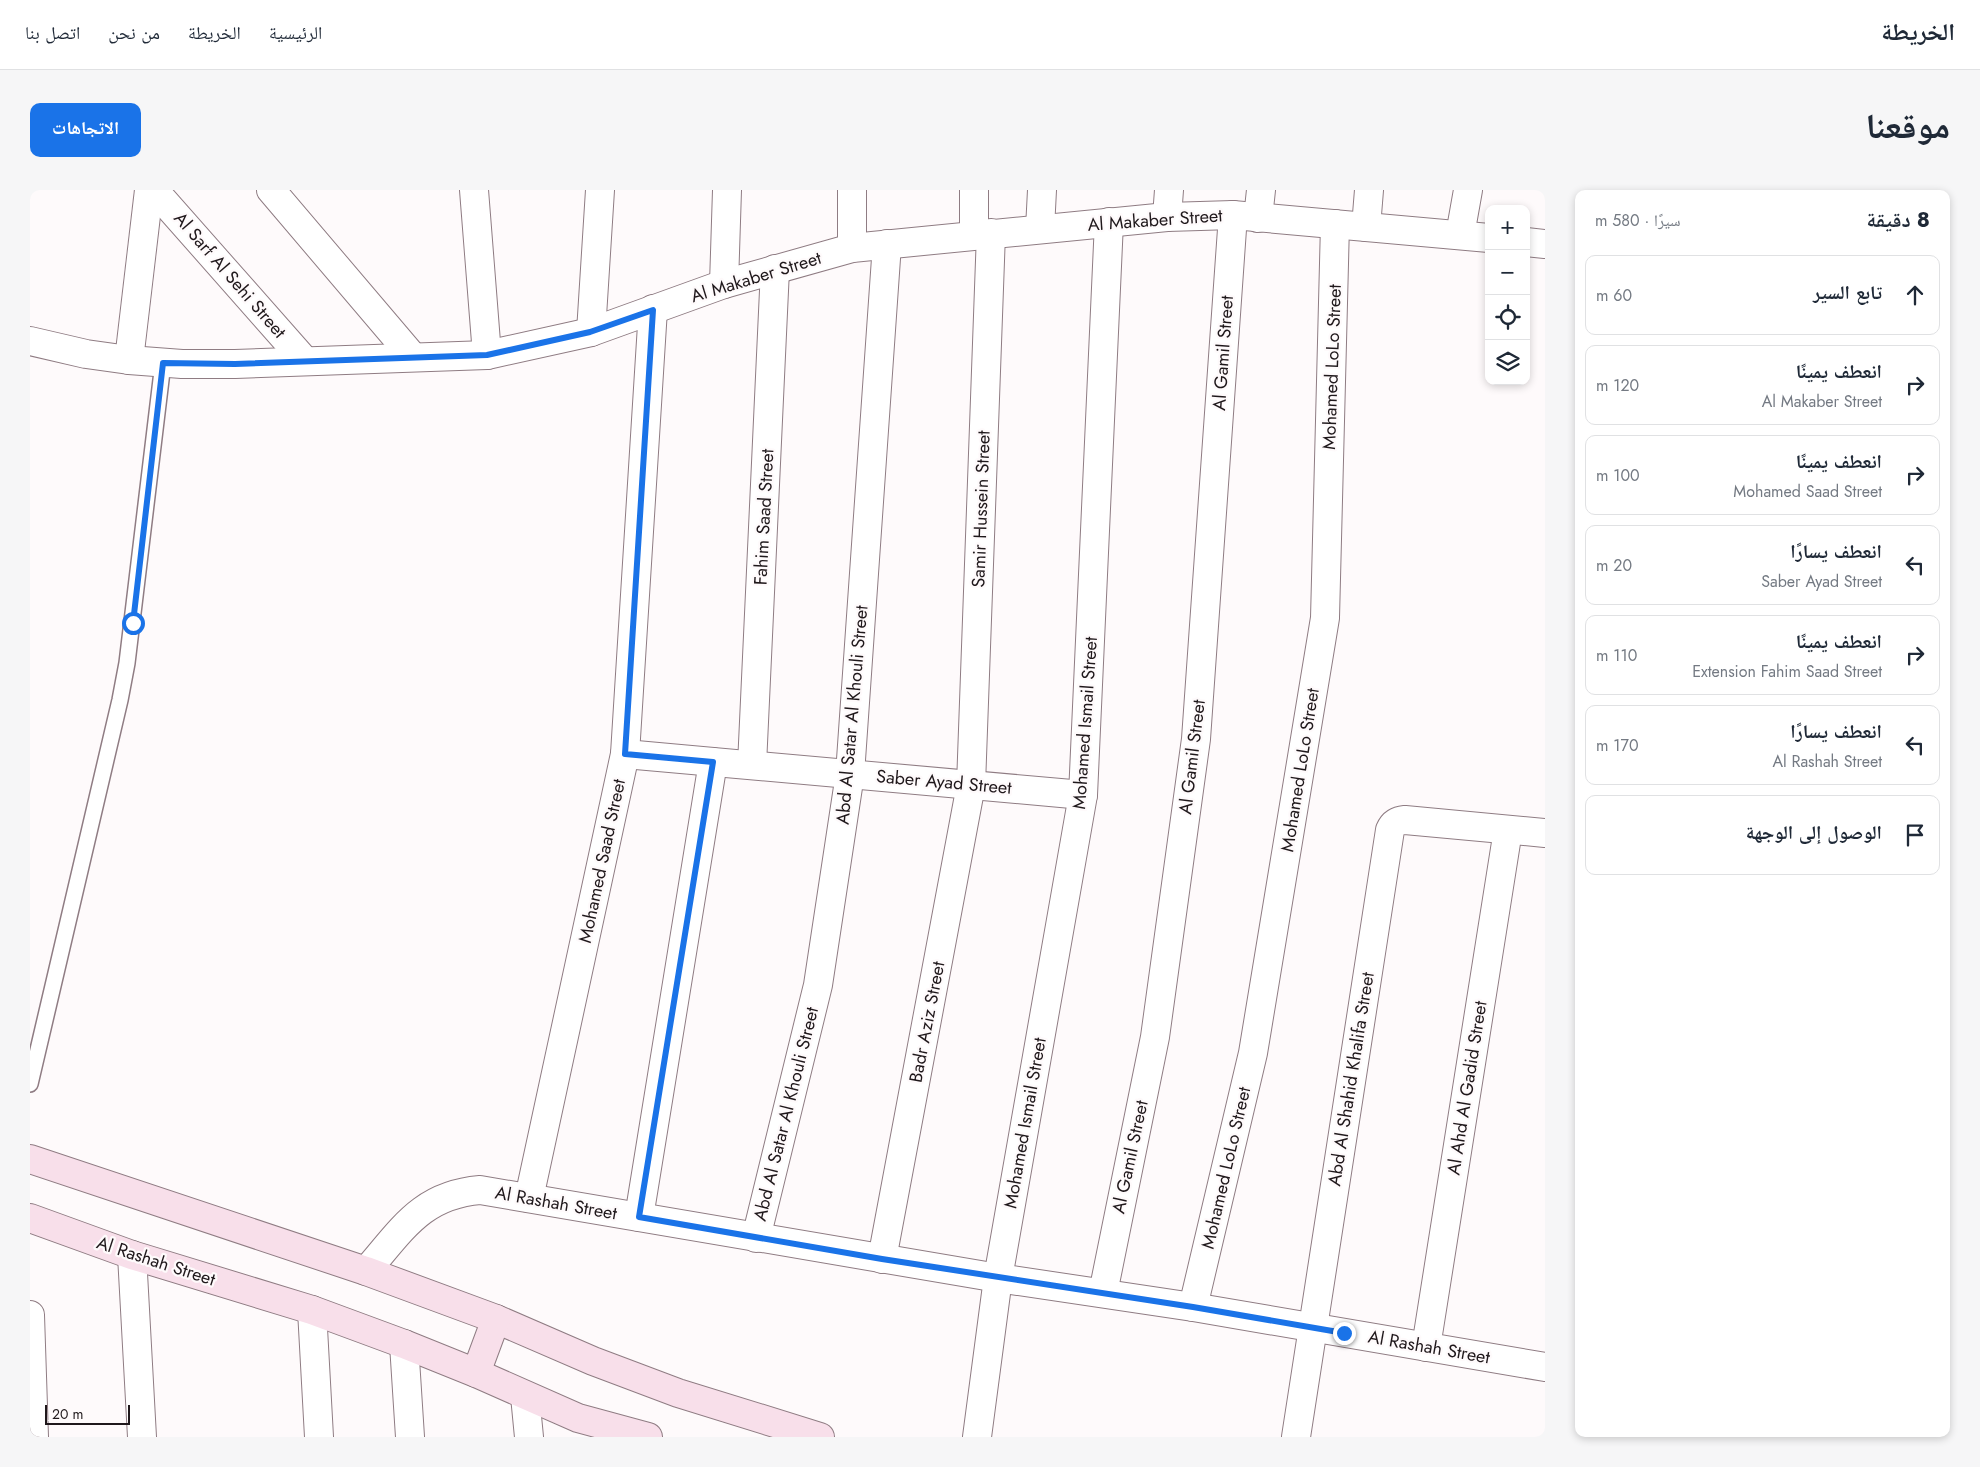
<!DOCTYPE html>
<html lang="ar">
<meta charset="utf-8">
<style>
:root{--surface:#fff;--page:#f6f6f7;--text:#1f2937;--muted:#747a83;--line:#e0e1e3;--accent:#1a73e8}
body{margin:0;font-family:Jost,"Noto Naskh Arabic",sans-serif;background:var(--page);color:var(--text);direction:rtl}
.controls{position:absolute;right:15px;top:15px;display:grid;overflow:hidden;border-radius:10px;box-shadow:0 2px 8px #0003}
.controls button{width:45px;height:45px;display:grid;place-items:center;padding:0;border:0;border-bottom:1px solid var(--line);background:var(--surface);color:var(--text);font:25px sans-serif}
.scale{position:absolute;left:15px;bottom:12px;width:85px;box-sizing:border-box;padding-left:5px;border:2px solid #1f181b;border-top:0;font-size:14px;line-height:18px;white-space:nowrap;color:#1f181b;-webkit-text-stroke:4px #fefafb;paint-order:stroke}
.stop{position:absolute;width:15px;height:15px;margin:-11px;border:4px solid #1a73e8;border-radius:50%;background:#fff}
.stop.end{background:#1a73e8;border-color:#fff;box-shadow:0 1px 5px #0008}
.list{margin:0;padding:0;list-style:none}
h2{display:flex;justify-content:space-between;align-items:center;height:65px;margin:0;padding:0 20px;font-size:21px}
h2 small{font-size:16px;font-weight:400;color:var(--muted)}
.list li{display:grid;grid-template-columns:32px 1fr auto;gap:15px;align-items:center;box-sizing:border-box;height:80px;margin:0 10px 10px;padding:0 10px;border:1px solid var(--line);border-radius:10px}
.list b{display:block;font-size:19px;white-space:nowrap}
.list p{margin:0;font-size:16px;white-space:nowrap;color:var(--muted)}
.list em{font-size:16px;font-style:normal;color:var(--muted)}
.icon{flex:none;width:28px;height:28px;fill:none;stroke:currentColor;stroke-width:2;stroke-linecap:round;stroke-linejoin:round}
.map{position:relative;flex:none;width:1515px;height:1247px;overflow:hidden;direction:ltr;border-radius:10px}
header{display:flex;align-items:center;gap:30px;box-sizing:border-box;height:70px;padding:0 25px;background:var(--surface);border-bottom:1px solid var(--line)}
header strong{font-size:24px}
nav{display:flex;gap:28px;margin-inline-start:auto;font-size:18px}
.intro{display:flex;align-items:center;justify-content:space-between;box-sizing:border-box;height:120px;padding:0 30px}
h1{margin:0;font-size:35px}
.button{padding:12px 22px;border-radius:10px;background:var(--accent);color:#fff;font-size:18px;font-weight:700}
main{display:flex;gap:30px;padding:0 30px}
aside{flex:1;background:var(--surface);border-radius:10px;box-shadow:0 2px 8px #0003}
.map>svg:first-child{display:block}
</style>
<header>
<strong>الخريطة</strong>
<nav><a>الرئيسية</a><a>الخريطة</a><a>من نحن</a><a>اتصل بنا</a></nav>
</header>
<div class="intro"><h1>موقعنا</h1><a class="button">الاتجاهات</a></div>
<main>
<aside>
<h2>8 دقيقة<small>سيرًا · 580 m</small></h2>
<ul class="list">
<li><svg class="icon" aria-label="ahead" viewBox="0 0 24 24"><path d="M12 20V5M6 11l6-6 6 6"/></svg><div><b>تابع السير</b></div><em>60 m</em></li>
<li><svg class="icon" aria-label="right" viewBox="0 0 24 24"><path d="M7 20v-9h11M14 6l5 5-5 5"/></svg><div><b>انعطف يمينًا</b><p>Al Makaber Street</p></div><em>120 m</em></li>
<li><svg class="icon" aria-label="right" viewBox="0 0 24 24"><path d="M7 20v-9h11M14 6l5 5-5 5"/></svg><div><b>انعطف يمينًا</b><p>Mohamed Saad Street</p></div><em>100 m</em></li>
<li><svg class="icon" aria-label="left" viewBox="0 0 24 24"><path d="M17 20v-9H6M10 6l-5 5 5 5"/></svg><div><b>انعطف يسارًا</b><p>Saber Ayad Street</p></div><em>20 m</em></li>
<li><svg class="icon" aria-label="right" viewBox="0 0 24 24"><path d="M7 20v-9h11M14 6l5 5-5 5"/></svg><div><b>انعطف يمينًا</b><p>Extension Fahim Saad Street</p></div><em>110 m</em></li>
<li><svg class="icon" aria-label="left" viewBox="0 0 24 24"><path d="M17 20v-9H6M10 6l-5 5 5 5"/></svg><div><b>انعطف يسارًا</b><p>Al Rashah Street</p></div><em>170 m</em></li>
<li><svg class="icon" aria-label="arrive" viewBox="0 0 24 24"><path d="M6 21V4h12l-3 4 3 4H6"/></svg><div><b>الوصول إلى الوجهة</b></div></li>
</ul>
</aside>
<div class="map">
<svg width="1515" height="1247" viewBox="0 0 1515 1247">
<rect width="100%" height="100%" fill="#fefafb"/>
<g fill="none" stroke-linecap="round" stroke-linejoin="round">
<defs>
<polyline id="service" points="0,894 90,510 97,473 133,173"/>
<g id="minor">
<polyline points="124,0 275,171"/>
<polyline points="241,0 383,167"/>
<polyline points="444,0 457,165"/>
<polyline points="944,0 944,45"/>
<polyline points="1137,27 1139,0"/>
<polyline points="1228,28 1231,0"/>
<polyline points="1336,37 1339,0"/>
<polyline points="1010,39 1012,0"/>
<polyline points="1430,45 1438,0"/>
<polyline points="1496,52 1515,54"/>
<polyline points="822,58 822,0"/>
<polyline points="694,94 697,0"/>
<polyline points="561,142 570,0"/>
<polyline points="0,151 56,164 99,170 152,174 205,174 457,165 561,142 694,94 822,58 1137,27 1203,25 1459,48"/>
<polyline points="99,170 119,0"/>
<polyline points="595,564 1053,605"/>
<polyline points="722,575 745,79"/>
<polyline points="499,1008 595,564 623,119"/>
<polyline points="609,1027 683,572"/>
<polyline points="726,1048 788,795 820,584 857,54"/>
<polyline points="102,1065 112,1247"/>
<polyline points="852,1069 941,595 961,43"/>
<path d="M336,1081C372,1040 391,1005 450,1000L968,1088L1163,1117L1515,1177"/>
<polyline points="1073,1103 1125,847 1166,549 1203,25"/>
<polyline points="1163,1117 1223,863 1295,428 1305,34"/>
<polyline points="282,1120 289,1247"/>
<polyline points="0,1125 4,1247"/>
<polyline points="374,1154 380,1247"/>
<polyline points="1396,1157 1478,640"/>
<polyline points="495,1206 499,1247"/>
<polyline points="947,1247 968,1088 1053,605 1079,32"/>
<path d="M1266,1247L1360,640C1363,633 1367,631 1375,630L1515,643"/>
</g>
<g id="secondary">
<polyline points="0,969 336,1081 466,1129 563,1171 648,1203 790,1247"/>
<polyline points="0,1028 102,1065 282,1120 374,1154 446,1183 548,1228 618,1247"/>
<polyline points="446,1183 466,1129"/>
</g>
</defs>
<use href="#service" stroke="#8f7c83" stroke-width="18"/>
<use href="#minor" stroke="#8f7c83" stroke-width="30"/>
<use href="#secondary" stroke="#8f7c83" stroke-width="30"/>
<use href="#service" stroke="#fff" stroke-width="15"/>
<use href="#minor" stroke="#fff" stroke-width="28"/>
<use href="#secondary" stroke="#f8dfea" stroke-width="28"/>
</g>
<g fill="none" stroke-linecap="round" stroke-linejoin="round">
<polyline stroke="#1a73e8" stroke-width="6" points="103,433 133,173 205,174 457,165 560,142 623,120 595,564 683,572 609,1027 852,1069 1163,1117 1314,1143"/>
</g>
<g text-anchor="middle" stroke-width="4.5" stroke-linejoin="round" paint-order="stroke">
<g font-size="18" fill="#1f181b" stroke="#fefafb">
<text transform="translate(1125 30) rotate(-4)" y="6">Al Makaber Street</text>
<text transform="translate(200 85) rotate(49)" y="6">Al Sarf Al Sehi Street</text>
<text transform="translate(726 87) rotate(-17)" y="6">Al Makaber Street</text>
<text transform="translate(1193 163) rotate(-86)" y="6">Al Gamil Street</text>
<text transform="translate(1302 177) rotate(-88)" y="6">Mohamed LoLo Street</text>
<text transform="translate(951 319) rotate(-88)" y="6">Samir Hussein Street</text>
<text transform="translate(734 327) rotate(-87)" y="6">Fahim Saad Street</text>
<text transform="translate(822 525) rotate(-85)" y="6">Abd Al Satar Al Khouli Street</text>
<text transform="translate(1055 533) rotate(-86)" y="6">Mohamed Ismail Street</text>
<text transform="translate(1162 567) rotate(-83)" y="6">Al Gamil Street</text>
<text transform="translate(1270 580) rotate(-81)" y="6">Mohamed LoLo Street</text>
<text transform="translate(914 592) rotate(5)" y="6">Saber Ayad Street</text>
<text transform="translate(572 671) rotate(-78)" y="6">Mohamed Saad Street</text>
<text transform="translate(897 832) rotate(-79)" y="6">Badr Aziz Street</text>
<text transform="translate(1321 889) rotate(-81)" y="6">Abd Al Shahid Khalifa Street</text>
<text transform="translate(1437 898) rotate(-81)" y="6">Al Ahd Al Gadid Street</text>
<text transform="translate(756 924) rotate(-76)" y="6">Abd Al Satar Al Khouli Street</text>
<text transform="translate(995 933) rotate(-80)" y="6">Mohamed Ismail Street</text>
<text transform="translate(1100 967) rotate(-78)" y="6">Al Gamil Street</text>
<text transform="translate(1196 978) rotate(-77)" y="6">Mohamed LoLo Street</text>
<text transform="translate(526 1013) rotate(10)" y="6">Al Rashah Street</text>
<text transform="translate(126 1071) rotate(18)" y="6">Al Rashah Street</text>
<text transform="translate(1399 1157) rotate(10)" y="6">Al Rashah Street</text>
</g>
</g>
</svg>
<div class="controls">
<button>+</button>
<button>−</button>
<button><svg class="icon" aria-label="locate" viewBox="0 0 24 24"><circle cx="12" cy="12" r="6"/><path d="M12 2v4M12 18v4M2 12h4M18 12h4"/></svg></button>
<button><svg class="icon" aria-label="layers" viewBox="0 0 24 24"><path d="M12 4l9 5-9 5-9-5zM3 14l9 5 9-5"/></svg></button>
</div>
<div class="scale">20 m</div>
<div class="stop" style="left:103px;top:433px"></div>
<div class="stop end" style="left:1314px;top:1143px"></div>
</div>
</main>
